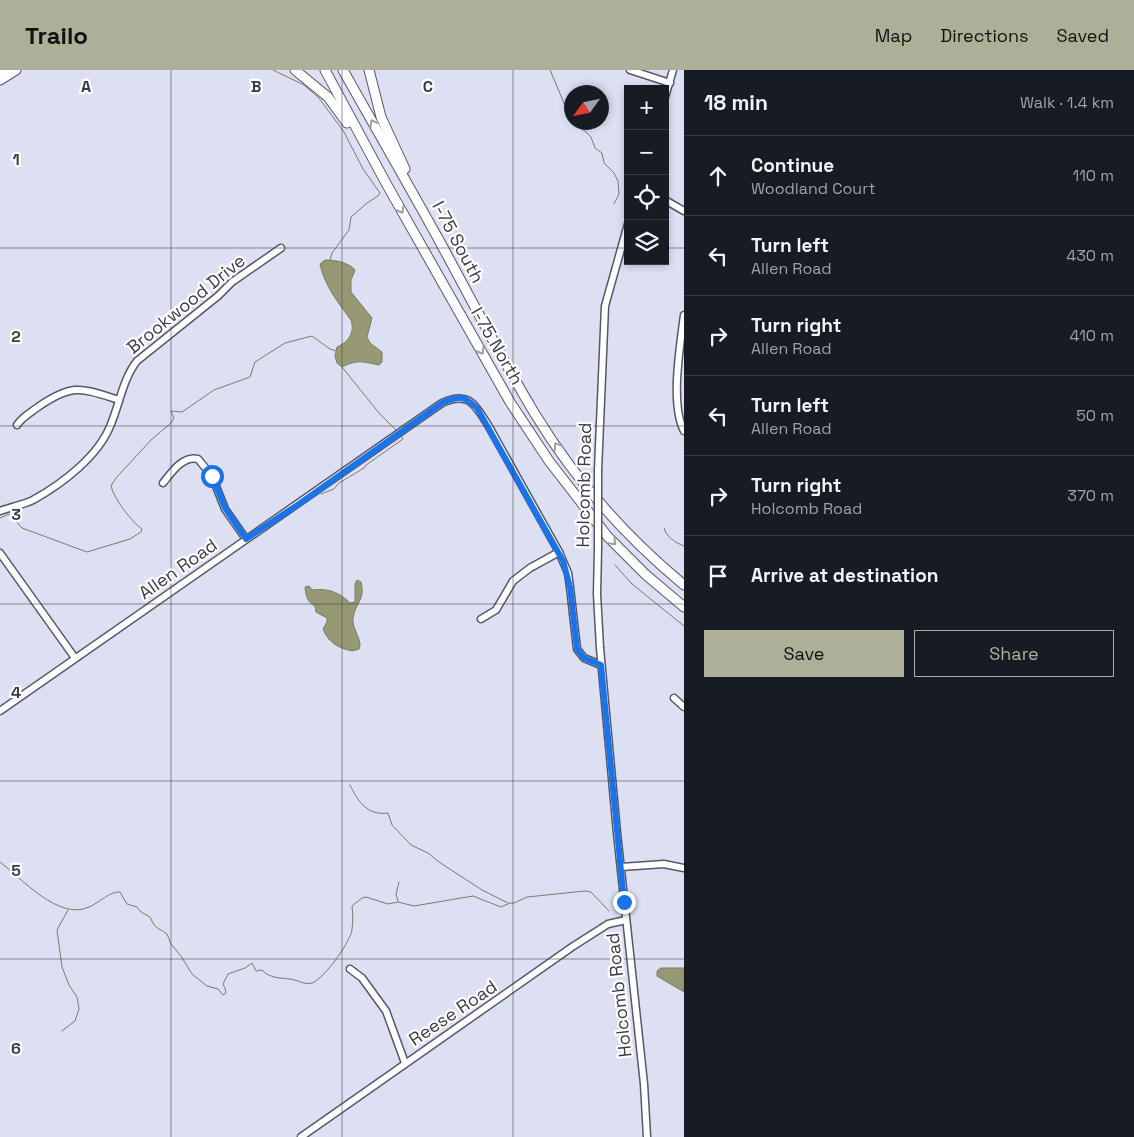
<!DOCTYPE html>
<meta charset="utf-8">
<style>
:root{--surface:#171b24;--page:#20242c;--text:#f1f3f6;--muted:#9ea1a6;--line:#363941;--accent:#adaf99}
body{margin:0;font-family:"Space Grotesk",sans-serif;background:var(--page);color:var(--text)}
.controls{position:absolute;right:15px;top:15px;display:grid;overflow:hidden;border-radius:0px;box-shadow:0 2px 8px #0003}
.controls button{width:45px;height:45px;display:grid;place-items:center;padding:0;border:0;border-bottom:1px solid var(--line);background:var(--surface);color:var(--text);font:25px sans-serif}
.compass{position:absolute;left:564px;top:15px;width:45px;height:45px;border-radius:50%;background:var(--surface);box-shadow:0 2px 8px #0003;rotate:237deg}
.stop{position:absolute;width:15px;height:15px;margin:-11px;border:4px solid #1a73e8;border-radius:50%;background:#fff}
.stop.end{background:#1a73e8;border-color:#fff;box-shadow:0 1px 5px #0008}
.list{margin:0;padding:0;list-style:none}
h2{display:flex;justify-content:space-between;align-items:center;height:65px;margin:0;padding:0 20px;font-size:21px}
h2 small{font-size:16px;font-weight:400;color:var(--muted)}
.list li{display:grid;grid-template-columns:32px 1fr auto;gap:15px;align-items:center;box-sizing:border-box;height:80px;padding:0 20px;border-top:1px solid var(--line)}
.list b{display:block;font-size:19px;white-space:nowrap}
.list p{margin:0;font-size:16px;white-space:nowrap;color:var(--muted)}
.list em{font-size:16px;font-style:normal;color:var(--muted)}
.actions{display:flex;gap:10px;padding:15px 20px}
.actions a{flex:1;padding:11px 0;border:1px solid var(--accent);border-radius:0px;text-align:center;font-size:18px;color:var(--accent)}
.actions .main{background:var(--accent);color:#111}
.icon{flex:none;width:28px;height:28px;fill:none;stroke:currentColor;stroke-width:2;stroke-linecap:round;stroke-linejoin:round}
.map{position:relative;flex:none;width:684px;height:1067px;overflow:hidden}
header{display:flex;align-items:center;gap:30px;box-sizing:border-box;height:70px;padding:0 25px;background:var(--accent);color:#111}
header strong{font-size:24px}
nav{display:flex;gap:28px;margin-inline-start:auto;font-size:18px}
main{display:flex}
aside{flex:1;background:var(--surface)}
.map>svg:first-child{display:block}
</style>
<header>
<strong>Trailo</strong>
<nav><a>Map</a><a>Directions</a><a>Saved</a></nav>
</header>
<main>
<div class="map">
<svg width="684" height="1067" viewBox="0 0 684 1067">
<rect width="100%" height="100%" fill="#dddff3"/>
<g fill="#979974" stroke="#7b7d66">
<path d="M325,190C335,190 348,192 355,200L351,210V222L372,248L367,267L370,273L382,282V292L379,295C363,292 358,289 342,297L337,293L335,286L337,277C349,272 355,262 351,250C339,234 324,215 320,194Z"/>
<path d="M357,510L361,512C366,530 355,532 353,549C352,558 360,566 360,576L359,579L352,581C338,578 328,572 323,559L327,552V548L316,542L315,536C307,532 306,526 305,517L309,516L312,520C328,518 339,522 350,533L355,532V514Z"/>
<polygon points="661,898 684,898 684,922 657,906 657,901"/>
</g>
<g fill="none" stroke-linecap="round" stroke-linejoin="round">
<g stroke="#7b7d66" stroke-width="1">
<polyline points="273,0 304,15 319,28 344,62 363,99 380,123 378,126 367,133 351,147 349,160 332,183 330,190"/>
<polyline points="550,0 572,52"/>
<polyline points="572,52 586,62 591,67 595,78 602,83 604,93 614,103 618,111 619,124 614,134"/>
<polyline points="342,297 379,343 397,361"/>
<polyline points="321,424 334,419 339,413 364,398 366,395 403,369 401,366"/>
<path d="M0,448L9,444L22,458L87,482L130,469L141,462L142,459C131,451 114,429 111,416L116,408L151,370L172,352L174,348L171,341L182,342L214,320L250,307L255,292L285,273L312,266L330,279L336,281"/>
<path d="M664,458C666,467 676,473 684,476"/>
<polyline points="615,495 632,514 684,556"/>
<path d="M350,715C358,731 367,746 388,743L392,755L411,775L428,783L439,792L482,820L508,833"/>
<path d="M0,792C22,809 59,851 89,837C99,833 110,821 120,822L127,834L137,837L141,842L150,847C156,860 156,856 167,864L171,874L181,886L192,904L207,916L218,919L223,925L226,923L225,918L223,914L228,904L245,898L252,893L256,901L262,900C269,908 280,908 290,909C298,910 304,915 312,913C324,909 352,870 352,859C353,852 353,844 352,836L362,828L366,827L388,834L398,832L414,836L473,826L501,837L510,833H514L527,827L585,821L591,822L609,841"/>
<polyline points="398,831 396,824 399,812"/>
<polyline points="62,961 75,951 79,939 77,927 69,915 62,897 57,860 68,840"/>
</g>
<defs>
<g id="minor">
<polyline points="630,0 670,13"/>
<polyline points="665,27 673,0"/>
<polyline points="665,130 684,141"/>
<path d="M684,245C680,277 670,334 684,361"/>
<path d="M17,355C22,347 30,343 38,337C73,313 81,318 119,330"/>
<polyline points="598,400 605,236 628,154"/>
<path d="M163,413C171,403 183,385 198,389L212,406L225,439L246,469"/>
<path d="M0,441C10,437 23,435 33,430C62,414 99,386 111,354C120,332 123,309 137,291L218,226L232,212L281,178"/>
<polyline points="598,479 597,524 600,578 617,763 644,1014 647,1067"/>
<polyline points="0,483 75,588"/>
<polyline points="481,549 496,540 513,511 530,498 559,482"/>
<polyline points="674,628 684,637"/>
<path d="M0,641L442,333C468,321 474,333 488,355L559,482L568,503L570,517L577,579L584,588L601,595"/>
<polyline points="621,797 664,794 684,798"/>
<polyline points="350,899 362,908 386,941 405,993"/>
<polyline points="301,1067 572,877 608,854 626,850"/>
</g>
<polyline id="major" points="0,3 4,0"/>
<g id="highway">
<polyline points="295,0 328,27 347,53"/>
<polyline points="325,0 387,115 510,332 549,391 608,467 645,504 684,537"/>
<path d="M343,0C375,57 408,114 440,172C471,229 501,288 535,344C574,408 626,467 684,515"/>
<polyline points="369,0 381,47 405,99"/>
<polyline points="0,10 16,0"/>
</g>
</defs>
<use href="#minor" stroke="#565768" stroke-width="9"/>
<use href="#major" stroke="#565768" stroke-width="10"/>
<use href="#highway" stroke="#565768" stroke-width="11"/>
<use href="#minor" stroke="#fff" stroke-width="6"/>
<use href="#major" stroke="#fff" stroke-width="8"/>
<use href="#highway" stroke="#fff" stroke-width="9"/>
<defs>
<polyline id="minor-bridge" points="598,479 598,400"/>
</defs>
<use href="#minor-bridge" stroke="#565768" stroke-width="9" stroke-linecap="butt"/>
<use href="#minor-bridge" stroke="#fff" stroke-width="6"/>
</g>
<defs><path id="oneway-chevron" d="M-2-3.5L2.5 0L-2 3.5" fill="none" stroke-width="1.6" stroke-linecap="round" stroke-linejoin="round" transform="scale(1.25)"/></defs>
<g stroke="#9d9ea2">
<use href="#oneway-chevron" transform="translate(373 53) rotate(-119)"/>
<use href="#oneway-chevron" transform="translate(401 140) rotate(60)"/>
<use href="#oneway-chevron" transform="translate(481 281) rotate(60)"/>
<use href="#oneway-chevron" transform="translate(557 376) rotate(-124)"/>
<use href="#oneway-chevron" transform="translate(613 472) rotate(46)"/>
</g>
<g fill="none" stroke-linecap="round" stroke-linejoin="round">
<path stroke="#1a73e8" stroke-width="6" d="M212,406L225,438L246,469L299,434L442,333C458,326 464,325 477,338L563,491L570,517L577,579L584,588L601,595L624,832"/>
</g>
<path fill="none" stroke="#3b3c44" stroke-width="1" stroke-opacity="0.55" d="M171,0V1067M342,0V1067M513,0V1067M0,178H628M665,178H684M0,356H684M0,534H684M0,711H684M0,889H684"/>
<g text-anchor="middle" stroke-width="4.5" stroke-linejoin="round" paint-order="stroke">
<g font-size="18" fill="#3b3c44" stroke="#fff">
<text transform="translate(458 172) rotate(62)" y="6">I-75 South</text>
<text transform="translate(186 234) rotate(-39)" y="6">Brookwood Drive</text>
<text transform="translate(497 276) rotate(60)" y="6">I-75 North</text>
<text transform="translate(584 415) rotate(-89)" y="6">Holcomb Road</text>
<text transform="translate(178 499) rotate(-35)" y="6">Allen Road</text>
<text transform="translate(619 925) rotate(-96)" y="6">Holcomb Road</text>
<text transform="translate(453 943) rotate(-34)" y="6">Reese Road</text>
</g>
</g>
<g font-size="16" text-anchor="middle" font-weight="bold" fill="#3b3c44" stroke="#fff" stroke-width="4.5" stroke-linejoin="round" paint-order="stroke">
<text x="86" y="22">A</text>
<text x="256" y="22">B</text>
<text x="428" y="22">C</text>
<text x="16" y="95">1</text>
<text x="16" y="272">2</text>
<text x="16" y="450">3</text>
<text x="16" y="628">4</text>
<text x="16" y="806">5</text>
<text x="16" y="984">6</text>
</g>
</svg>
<div class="controls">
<button>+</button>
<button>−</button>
<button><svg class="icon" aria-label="locate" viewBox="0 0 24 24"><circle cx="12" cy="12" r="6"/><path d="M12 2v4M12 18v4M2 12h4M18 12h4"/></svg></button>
<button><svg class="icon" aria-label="layers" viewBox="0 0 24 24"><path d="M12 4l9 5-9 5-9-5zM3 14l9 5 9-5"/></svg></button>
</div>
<svg class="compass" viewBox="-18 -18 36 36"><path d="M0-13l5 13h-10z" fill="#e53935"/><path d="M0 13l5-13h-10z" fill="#9ea1a6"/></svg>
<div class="stop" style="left:212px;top:406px"></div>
<div class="stop end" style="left:624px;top:832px"></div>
</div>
<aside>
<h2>18 min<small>Walk · 1.4 km</small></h2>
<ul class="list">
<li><svg class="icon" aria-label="ahead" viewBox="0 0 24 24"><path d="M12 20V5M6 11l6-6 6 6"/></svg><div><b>Continue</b><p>Woodland Court</p></div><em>110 m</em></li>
<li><svg class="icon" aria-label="left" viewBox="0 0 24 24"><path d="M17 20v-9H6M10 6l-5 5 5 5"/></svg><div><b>Turn left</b><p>Allen Road</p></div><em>430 m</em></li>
<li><svg class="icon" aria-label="right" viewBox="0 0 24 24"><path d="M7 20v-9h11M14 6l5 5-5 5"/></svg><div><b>Turn right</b><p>Allen Road</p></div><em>410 m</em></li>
<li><svg class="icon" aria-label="left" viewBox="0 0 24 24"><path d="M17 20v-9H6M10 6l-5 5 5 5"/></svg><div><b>Turn left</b><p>Allen Road</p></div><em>50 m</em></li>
<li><svg class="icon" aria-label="right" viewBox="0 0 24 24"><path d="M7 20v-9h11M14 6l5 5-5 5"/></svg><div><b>Turn right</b><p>Holcomb Road</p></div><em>370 m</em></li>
<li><svg class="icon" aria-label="arrive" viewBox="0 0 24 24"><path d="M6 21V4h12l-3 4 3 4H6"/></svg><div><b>Arrive at destination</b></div></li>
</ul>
<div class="actions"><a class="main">Save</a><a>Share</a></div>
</aside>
</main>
